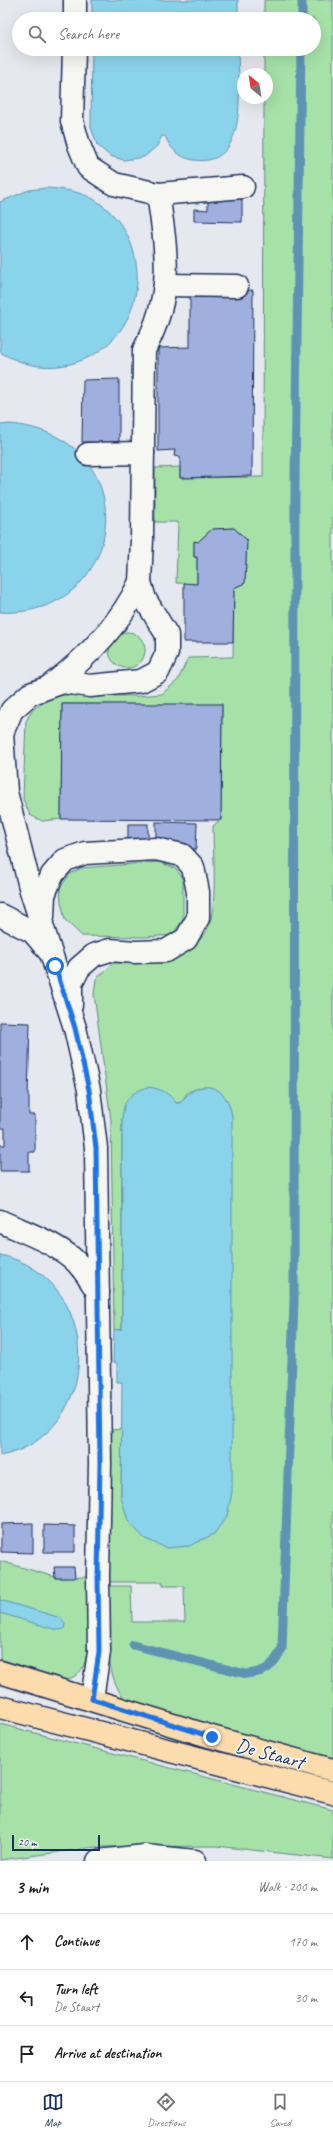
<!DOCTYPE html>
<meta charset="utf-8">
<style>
:root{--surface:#fff;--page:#f2f2f2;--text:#202124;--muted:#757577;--line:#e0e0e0;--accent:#1b2f5e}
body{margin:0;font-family:Caveat,sans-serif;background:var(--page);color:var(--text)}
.compass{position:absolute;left:237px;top:68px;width:36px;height:36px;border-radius:50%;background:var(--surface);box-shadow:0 4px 16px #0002;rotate:330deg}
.scale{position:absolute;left:12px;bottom:10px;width:88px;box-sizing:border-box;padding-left:4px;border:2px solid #1b2f5e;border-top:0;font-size:11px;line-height:14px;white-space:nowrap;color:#1b2f5e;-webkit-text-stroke:3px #f6f6f2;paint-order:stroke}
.stop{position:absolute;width:12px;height:12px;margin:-9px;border:3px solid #1a73e8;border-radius:50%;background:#fff}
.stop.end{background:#1a73e8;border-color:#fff;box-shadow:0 1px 4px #0008}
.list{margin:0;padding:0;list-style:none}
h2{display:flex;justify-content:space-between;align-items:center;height:52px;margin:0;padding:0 16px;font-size:17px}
h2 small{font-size:13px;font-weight:400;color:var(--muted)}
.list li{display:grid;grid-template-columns:26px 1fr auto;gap:12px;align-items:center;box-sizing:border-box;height:56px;padding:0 16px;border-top:1px solid var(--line)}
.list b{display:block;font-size:15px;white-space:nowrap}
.list p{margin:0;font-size:13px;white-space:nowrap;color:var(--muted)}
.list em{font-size:13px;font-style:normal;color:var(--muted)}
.icon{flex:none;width:22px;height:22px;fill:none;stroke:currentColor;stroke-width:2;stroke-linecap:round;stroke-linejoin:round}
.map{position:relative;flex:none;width:333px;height:1861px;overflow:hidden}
.search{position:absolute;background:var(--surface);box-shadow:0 4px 16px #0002;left:12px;right:12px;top:12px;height:44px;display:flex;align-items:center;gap:10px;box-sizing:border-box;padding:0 14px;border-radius:22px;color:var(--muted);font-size:15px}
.sheet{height:220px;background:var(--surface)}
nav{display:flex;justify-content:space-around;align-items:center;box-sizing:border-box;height:56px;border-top:1px solid var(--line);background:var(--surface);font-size:11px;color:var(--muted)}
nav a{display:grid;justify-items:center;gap:2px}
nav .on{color:var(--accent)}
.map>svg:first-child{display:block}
</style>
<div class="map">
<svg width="333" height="1861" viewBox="0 0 333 1861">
<rect width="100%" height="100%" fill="#e5e8ee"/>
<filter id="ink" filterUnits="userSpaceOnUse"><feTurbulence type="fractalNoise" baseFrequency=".025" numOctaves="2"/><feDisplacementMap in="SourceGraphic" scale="8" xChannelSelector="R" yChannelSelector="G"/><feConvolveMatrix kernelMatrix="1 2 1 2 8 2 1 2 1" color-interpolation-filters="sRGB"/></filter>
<g filter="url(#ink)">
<g fill="#a6e2a8" stroke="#608883">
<path d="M264,0H333V1761L127,1701C101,1676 109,1621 109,1586H131L132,1622H185L184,1586H163V1582H109V1577H104L112,1430L122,1429L121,1497L202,1087L188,1092L180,1103H175L170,1095L122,1118V1330H114L111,1120L94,994L96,979L114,963C130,963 147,964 163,962C183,959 207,939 211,919C217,889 213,856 213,826L221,819L222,705L62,704L61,819L42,821L30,815L23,799L26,721L33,709L56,695L137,696L162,694L178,680L188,658L233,657L234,588L245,582L247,540L234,528L212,529L198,542H194V557H197V584L176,583L178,522H155V468L180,467V478L263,477L264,98H267V74H264V49H314V19H264Z"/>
<circle cx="127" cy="650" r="18"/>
<polygon points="159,862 175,868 183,878 183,920 172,935 147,937 82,936 65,920 61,902 60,888 70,874 81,868"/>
<path d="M0,1561L55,1577V1578L87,1577C87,1595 91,1653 83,1667C79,1674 74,1677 67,1680L0,1659Z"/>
<polygon points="0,1724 333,1810 333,1859 216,1846 96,1847 0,1860"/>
</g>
<g fill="#8ad4eb" stroke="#5e92b3">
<rect x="92" y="0" width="146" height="19"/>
<path d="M92,49H238C238,84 251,168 194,160C180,158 170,149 165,136H162L157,146L144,157L124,160L110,156L97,145L91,127Z"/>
<path d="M46,188C63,189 80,191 95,200C161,242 147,345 70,364C46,370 21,365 0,352V202L29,190Z"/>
<path d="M9,424C149,435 129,620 0,612V425Z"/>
<path d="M148,1087C161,1089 168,1092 176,1103H180C200,1076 227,1084 232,1116V1492L227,1516L214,1534L189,1546L167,1548L145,1539L128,1521L121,1497L122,1382H117V1363L113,1362L114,1330L122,1329V1118C124,1099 130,1093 148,1087Z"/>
<path d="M0,1255C105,1277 105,1435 0,1456Z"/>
<polygon points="0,1600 61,1618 65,1624 64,1629 57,1630 0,1613"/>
</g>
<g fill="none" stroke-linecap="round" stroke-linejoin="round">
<g stroke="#5e92b3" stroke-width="9">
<polyline points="302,19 302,0"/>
<path d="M133,1645L246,1674C267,1672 272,1667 282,1649L294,1300L295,482L301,49"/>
</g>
</g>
<g fill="#9fb0df" stroke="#1b2f5e">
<polygon points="208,198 242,199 242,222 194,221 194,209 208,210"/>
<polygon points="253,290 252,476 180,478 180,457 174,456 175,450 158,451 158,348 190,347 190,297 241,296 241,291"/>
<polygon points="119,379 119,443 82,442 83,380"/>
<polygon points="234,528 247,540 245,583 234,588 233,642 184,642 184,583 197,584 197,557 194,557 194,541 198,542 212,529"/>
<polygon points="62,704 222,704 221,820 61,819"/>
<polygon points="156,822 197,823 196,849 156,849"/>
<rect x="128" y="824" width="20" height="19"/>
<polygon points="0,1022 30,1023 28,1096 29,1096 29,1115 35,1115 35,1152 29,1152 29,1171 0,1171 0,1145 5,1145 5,1128 0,1128"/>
<polygon points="33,1523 33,1553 1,1552 1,1524"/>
<polygon points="44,1525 75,1526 75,1552 44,1552"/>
<polygon points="54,1567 74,1567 75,1578 55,1578"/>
</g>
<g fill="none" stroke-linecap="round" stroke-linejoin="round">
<defs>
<g id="minor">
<polyline points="75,19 75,0"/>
<polyline points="74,49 72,121 79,145 88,167 114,184 158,194 243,187"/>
<polyline points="167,285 237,286"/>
<polyline points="88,454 143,453"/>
<path d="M50,686C87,658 120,625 140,582"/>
<polyline points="0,915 33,932 48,950"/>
<polyline points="43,917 44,895 52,875 65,860 85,853 156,849 182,855 193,867 198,892 198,918 186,939 166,951 135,952 110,950 94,955 79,968 71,984 71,1005"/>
<path d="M0,1221C24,1232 51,1241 72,1258C83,1267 90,1280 98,1292"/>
<path d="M92,1699L99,1652L98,1577L100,1463L96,1148L89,1090L75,1028L31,891L6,792L2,733L12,710L30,694L63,682L90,686L141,681L158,672L167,653V635L145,599L140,582L142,539L144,350C174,294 167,254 158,194"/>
<polyline points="98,1861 145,1856 195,1861"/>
</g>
<g id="major">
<polyline points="0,1672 212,1737 333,1770"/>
<polyline points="0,1707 333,1793"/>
</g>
</defs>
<use href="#minor" stroke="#1b2f5e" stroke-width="25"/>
<use href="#major" stroke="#1b2f5e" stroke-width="25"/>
<use href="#minor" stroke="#f6f6f2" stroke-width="22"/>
<use href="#major" stroke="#fcdcac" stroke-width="22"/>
</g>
</g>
<g fill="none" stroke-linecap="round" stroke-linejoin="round" filter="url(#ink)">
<polyline stroke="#1a73e8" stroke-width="5" points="55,966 75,1028 89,1090 96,1148 100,1463 98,1577 99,1652 92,1699 212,1737"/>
</g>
<g text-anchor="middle" stroke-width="3.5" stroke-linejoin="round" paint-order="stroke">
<g font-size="20" fill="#1b2f5e" stroke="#f6f6f2">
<text transform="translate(270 1753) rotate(15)" y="7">De Staart</text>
</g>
</g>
</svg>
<svg class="compass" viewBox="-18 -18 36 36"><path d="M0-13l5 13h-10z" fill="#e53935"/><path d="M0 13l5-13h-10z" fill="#757577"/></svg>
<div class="scale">20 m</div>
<div class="stop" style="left:55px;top:966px"></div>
<div class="stop end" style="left:212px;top:1737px"></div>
<div class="search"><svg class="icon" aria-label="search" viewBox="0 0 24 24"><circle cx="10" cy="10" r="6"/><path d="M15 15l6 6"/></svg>Search here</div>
</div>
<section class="sheet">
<h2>3 min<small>Walk · 200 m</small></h2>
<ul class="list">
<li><svg class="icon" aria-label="ahead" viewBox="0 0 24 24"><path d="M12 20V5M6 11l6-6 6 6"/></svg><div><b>Continue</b></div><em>170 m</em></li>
<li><svg class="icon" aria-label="left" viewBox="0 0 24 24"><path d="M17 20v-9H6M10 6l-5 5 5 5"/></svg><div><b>Turn left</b><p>De Staart</p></div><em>30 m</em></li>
<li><svg class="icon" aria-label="arrive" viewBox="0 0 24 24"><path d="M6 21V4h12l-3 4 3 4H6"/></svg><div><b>Arrive at destination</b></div></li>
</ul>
</section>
<nav>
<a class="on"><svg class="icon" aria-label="map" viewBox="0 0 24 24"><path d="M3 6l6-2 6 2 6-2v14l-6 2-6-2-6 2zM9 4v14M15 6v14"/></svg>Map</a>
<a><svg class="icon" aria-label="directions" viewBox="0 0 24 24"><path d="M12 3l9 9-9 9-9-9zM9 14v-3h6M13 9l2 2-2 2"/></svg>Directions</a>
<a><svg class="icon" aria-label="saved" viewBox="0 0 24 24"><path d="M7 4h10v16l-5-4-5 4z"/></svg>Saved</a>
</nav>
